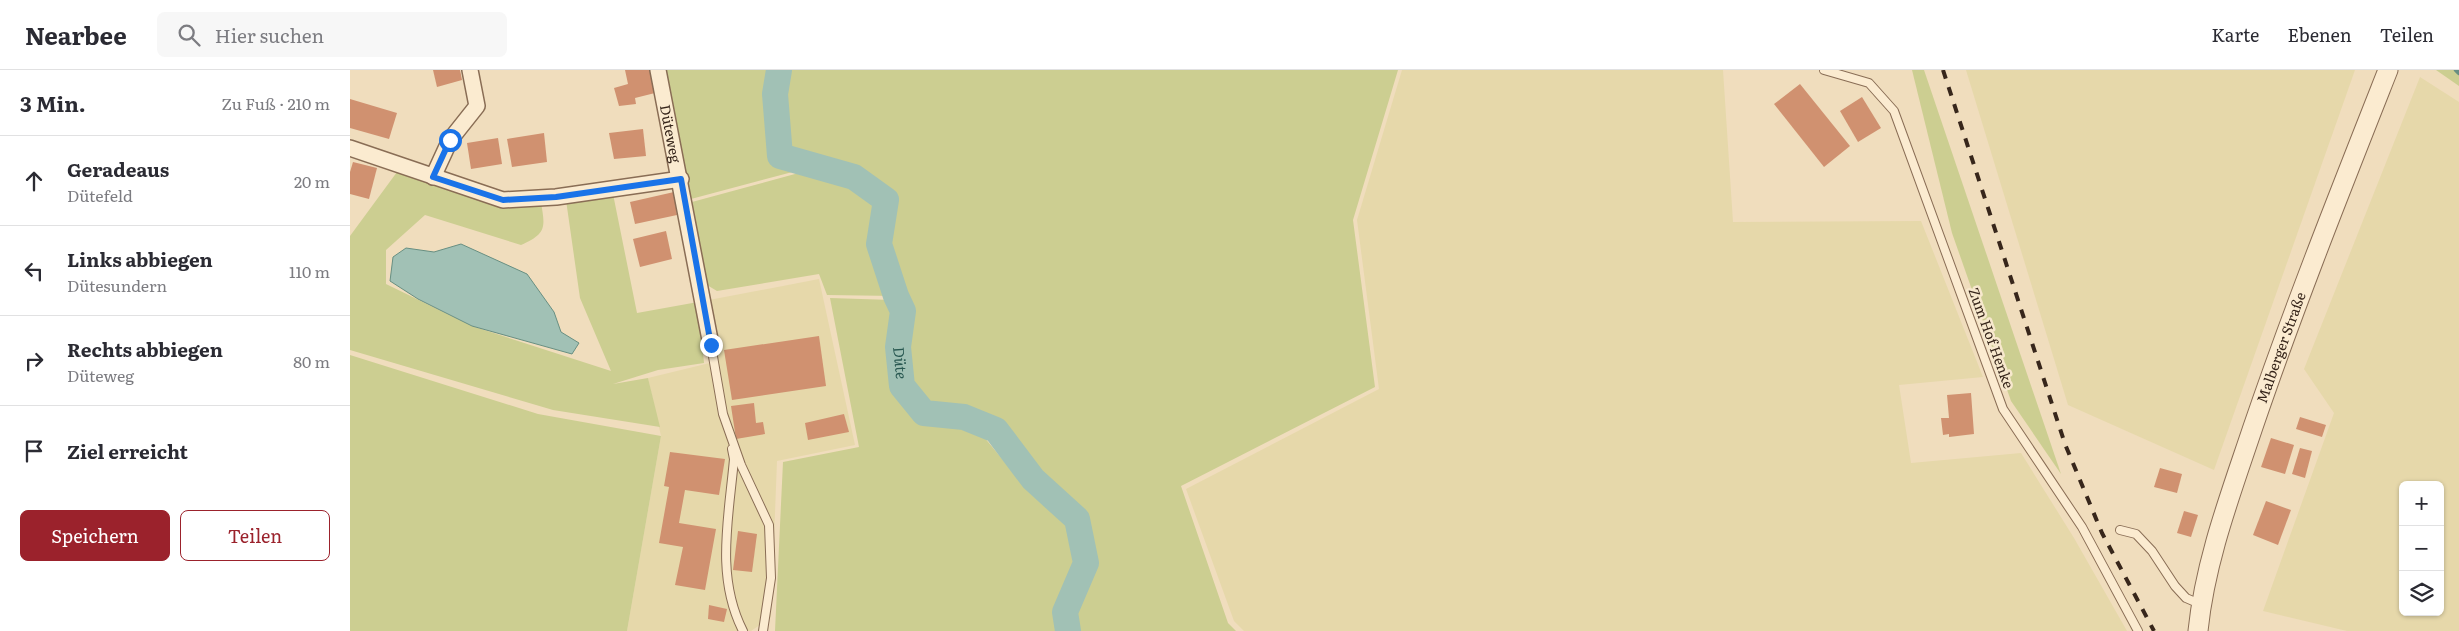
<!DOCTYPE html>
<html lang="de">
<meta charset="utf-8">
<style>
:root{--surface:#fff;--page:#f7f7f7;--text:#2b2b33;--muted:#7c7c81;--line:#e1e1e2;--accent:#9b222c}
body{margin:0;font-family:Literata,serif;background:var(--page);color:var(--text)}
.controls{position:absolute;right:15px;bottom:15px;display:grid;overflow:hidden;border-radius:8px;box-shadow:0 1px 4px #0004}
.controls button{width:45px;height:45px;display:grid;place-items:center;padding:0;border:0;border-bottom:1px solid var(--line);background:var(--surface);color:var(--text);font:25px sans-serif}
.stop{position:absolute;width:15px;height:15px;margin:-11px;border:4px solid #1a73e8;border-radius:50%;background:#fff}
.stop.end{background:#1a73e8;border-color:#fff;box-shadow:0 1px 5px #0008}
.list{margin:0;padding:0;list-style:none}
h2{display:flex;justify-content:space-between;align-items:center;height:65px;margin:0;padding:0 20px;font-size:21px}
h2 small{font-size:16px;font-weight:400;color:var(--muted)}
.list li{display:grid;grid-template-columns:32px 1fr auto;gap:15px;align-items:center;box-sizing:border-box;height:90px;padding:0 20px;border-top:1px solid var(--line)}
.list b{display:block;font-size:19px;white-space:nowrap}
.list p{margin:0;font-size:16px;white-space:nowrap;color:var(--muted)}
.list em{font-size:16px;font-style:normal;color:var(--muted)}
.actions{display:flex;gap:10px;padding:15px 20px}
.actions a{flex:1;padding:11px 0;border:1px solid var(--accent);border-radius:8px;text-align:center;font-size:18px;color:var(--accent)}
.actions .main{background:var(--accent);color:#fff}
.icon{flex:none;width:28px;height:28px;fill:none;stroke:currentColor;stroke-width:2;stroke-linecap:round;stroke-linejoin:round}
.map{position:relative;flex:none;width:2109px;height:561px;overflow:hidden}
header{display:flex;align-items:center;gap:30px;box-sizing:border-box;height:70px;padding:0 25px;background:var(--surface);border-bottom:1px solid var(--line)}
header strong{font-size:24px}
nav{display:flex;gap:28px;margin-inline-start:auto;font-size:18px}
.search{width:350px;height:45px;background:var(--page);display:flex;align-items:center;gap:12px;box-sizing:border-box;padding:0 18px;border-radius:8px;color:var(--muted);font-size:19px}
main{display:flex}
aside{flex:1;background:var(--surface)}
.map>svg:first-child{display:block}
</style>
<header>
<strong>Nearbee</strong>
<div class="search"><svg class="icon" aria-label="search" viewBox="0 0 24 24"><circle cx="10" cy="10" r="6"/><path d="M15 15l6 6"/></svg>Hier suchen</div>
<nav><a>Karte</a><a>Ebenen</a><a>Teilen</a></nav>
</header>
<main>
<aside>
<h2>3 Min.<small>Zu Fuß · 210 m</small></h2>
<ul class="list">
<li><svg class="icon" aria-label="ahead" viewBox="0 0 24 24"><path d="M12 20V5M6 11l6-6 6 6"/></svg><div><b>Geradeaus</b><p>Dütefeld</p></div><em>20 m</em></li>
<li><svg class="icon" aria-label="left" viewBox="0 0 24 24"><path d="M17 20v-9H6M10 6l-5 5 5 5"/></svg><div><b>Links abbiegen</b><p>Dütesundern</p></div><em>110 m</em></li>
<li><svg class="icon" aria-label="right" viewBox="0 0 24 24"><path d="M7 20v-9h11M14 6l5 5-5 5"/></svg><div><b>Rechts abbiegen</b><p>Düteweg</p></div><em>80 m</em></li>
<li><svg class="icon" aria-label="arrive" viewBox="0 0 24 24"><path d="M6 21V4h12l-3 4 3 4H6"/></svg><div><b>Ziel erreicht</b></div></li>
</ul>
<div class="actions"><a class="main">Speichern</a><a>Teilen</a></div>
</aside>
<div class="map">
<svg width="2109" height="561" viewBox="0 0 2109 561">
<rect width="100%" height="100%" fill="#f0ddbd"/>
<g fill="#e6d8aa" fill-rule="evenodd">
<polygon points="1052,0 1373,0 1383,152 1571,151 1633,307 1549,315 1561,393 1671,383 1724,468 1777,561 894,561 884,551 836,419 1029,319 1007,150"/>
<polygon points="1616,0 2005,0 1864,400 1718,335"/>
<path d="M2070,7L2109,32V561H1997L1913,541L1984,343L1954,299ZM2053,415H2090V542H2053Z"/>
<polygon points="469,209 505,375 427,391 421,547 401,561 277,561 311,366 298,308 368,291 359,230"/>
</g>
<g fill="#ccce91">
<polygon points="315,0 421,0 416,24 423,92 450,100 341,129"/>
<polygon points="435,0 1048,0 1003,150 1025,317 831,416 878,553 886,561 729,561 724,544 745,496 736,444 688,400 655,355 621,340 581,337 559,312 556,274 562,237 535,174 540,125 508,100 437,81 431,22"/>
<polygon points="1562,0 1574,0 1711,404 1661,331 1602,163"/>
<polygon points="2086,0 2109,0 2109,16"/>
<polygon points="467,98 504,107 536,130 529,174 546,226 477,225 469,204 367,221 357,215 342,132"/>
<path d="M47,102L146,135L191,133C196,159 195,164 171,175L75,145L36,180V214L122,256L261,301L230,228L216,130L263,124L287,243L348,232L354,293L308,300L263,314L298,308L310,357L203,340L0,280V166Z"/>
<polygon points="480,228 542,230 548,243 540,276 541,317 569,354 629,361 681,424 722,460 727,495 706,540 708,561 425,561 433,392 509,377"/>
<polygon points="0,285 188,344 311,366 277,561 0,561"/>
</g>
<polygon fill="#a1c1b5" stroke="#688f82" points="111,174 177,204 204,242 211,262 229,273 222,284 122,256 68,229 40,211 43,187 56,178 84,182"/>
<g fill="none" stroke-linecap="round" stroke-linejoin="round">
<polyline stroke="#688f82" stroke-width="4.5" points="2106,0 2109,3"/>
<path stroke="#a1c1b5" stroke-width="26" id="s1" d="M429,0L425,24L430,86L504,107L536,130L529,174L546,226L553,241L548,277L552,316L574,343L614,347L646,360L683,409L727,449L736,493L715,542L718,561"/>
</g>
<g fill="#d09170">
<polygon points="83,0 110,0 112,10 87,17"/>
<polygon points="275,0 301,0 305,23 285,28 286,34 269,36 264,18 278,14"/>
<polygon points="1450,14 1500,76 1474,97 1424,34"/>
<polygon points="1512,27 1531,58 1508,72 1490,41"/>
<polygon points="0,29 47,43 39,69 0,58"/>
<polygon points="293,59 296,86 264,89 259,63"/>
<polygon points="194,63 197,92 162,97 157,69"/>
<polygon points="148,68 152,94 121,99 117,73"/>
<polygon points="3,92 27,98 19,129 0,124 0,102"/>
<polygon points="324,122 327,145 285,154 280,132"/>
<polygon points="316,161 322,189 290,197 283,169"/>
<polygon points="469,266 476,316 382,330 374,280"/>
<polygon points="1621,323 1624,364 1599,367 1599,364 1593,365 1591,348 1599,348 1597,325"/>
<polygon points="404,333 406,353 413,352 415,364 386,369 381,336"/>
<polygon points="494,344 499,362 458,370 455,353"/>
<polygon points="1950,347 1976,355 1972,367 1946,359"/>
<polygon points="1921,368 1944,375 1935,404 1911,397"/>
<polygon points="1950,378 1962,381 1955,408 1942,404"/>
<polygon points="320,382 375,389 369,425 335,420 329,453 366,459 355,520 325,515 333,477 309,473 319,417 314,416"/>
<polygon points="1810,398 1832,404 1827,423 1804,417"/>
<polygon points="1916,431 1941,440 1928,475 1903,465"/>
<polygon points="1834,441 1848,445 1841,467 1827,463"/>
<polygon points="388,461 407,464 402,502 383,500"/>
<polygon points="359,535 377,539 374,552 358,549"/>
</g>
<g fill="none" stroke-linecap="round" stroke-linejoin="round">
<defs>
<g id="service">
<polyline points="1474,0 1519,13 1544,41 1653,339 1732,457 1788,561"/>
<polyline points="361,275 373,344 391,395 419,455 421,508 413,561"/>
<path d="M382,379L384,389C379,447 365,506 393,561"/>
<polyline points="1770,460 1786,464 1802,481 1825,516 1836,528 1850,534"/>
</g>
<g id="minor">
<path id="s2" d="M308,0L361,275"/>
<polyline points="0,78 153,130 206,127 331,109"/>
<polyline points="83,107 100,70 127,36 120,0"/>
</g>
<g id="tertiary">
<path id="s3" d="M1848,561C1855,491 1881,423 1903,357C1944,237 1991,119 2038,0"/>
</g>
</defs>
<use href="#service" stroke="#896d55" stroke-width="10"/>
<use href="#minor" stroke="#896d55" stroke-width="18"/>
<use href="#tertiary" stroke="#896d55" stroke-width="21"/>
<use href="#service" stroke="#fbebd0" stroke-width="8"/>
<use href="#minor" stroke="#fbebd0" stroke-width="15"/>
<use href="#tertiary" stroke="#fbebd0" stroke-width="19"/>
<polyline stroke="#37261b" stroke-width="4" stroke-dasharray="9 9" stroke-linecap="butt" points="1593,0 1715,374 1752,463 1804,561"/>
</g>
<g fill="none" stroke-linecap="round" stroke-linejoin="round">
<polyline stroke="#1a73e8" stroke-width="6" points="100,70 83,107 153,130 206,127 331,109 361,275"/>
</g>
<g text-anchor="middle" stroke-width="5" stroke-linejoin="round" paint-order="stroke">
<g font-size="14" fill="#37261b" stroke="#f7e8cd">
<text dy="5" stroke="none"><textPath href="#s2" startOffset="65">Düteweg</textPath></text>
<text transform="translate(1641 268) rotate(70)" y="5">Zum Hof Henke</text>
<text dy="5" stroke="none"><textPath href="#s3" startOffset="296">Malberger Straße</textPath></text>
</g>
<g font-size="15" font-style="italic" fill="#295851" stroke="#f7e8cd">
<text dy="5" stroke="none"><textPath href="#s1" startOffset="371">Düte</textPath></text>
</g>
</g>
</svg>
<div class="controls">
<button>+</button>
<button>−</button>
<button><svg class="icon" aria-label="layers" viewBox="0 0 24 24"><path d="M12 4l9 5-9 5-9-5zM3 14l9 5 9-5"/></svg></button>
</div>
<div class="stop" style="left:100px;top:70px"></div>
<div class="stop end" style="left:361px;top:275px"></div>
</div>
</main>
